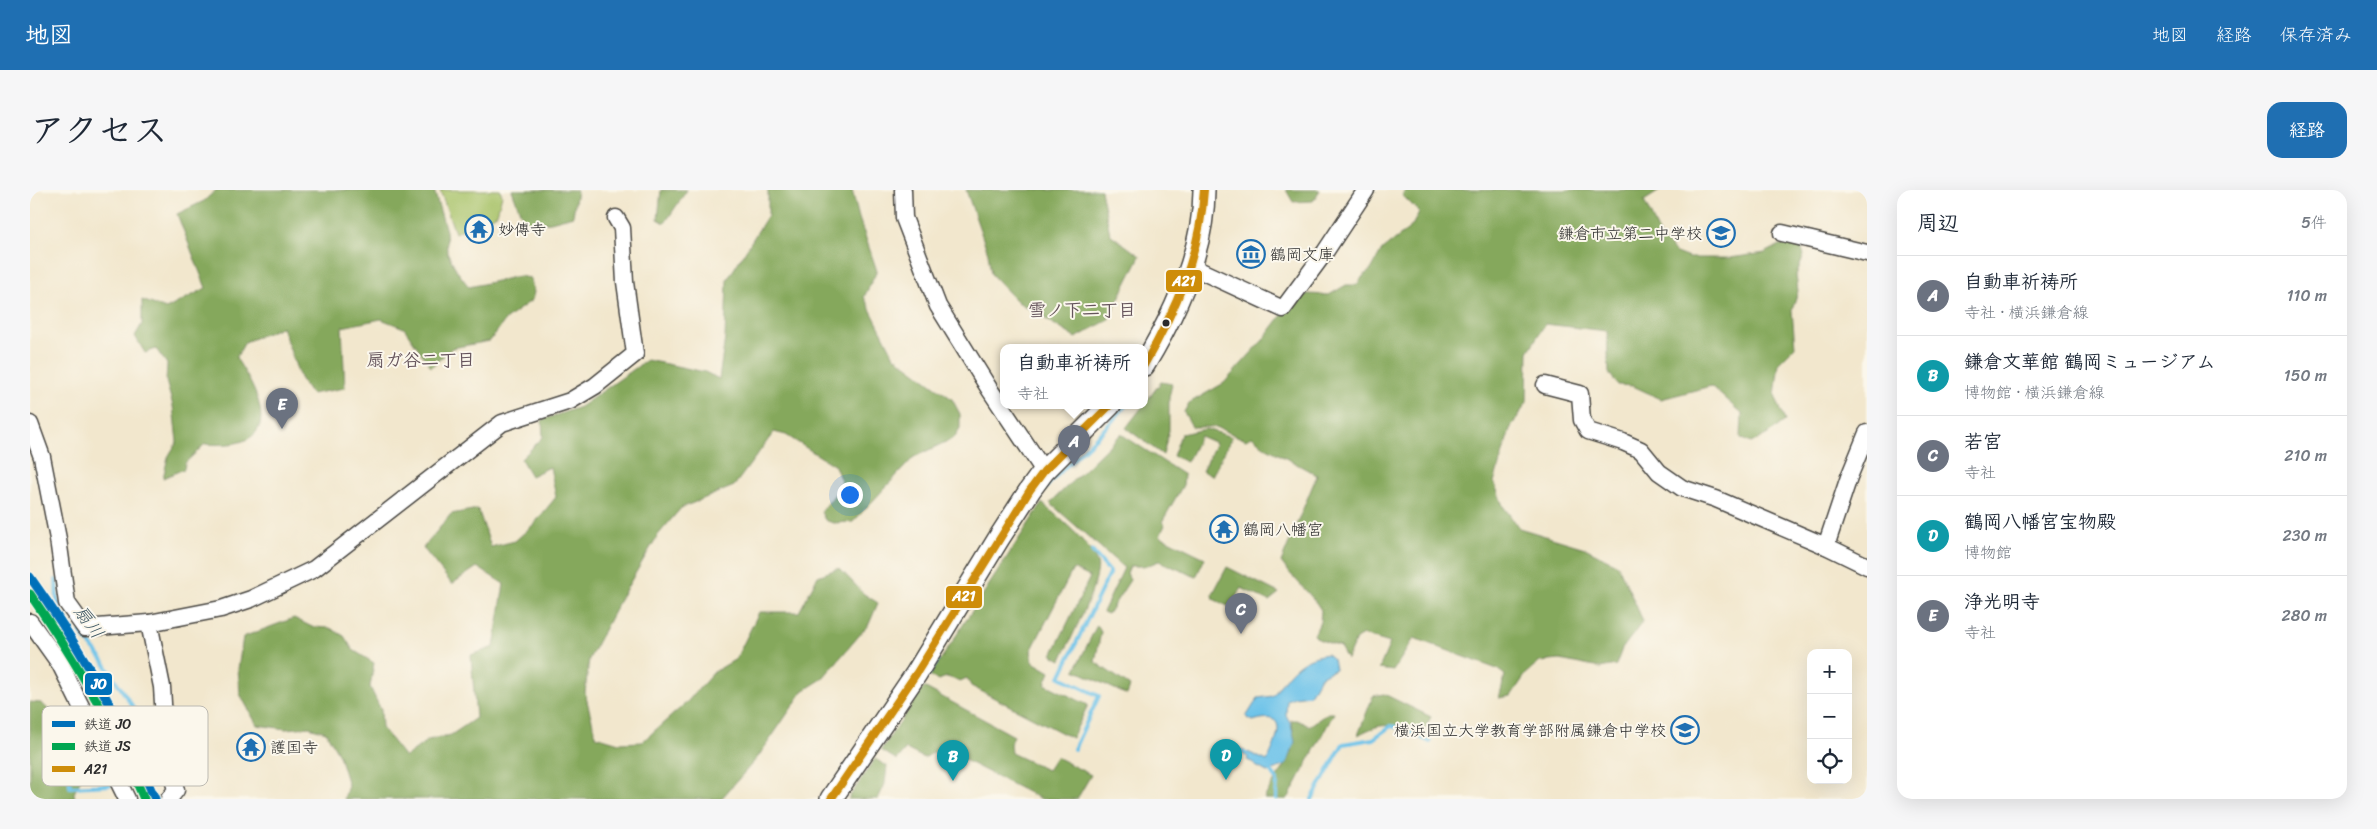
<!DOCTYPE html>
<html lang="ja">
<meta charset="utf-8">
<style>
:root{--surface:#fff;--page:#f6f6f7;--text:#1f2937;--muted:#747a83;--line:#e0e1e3;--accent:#1f6fb2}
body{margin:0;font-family:Sriracha,"Klee One",sans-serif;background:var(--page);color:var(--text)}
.controls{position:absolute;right:15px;bottom:15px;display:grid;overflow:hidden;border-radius:10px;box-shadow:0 5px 20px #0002}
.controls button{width:45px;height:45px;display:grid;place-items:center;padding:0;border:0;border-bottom:1px solid var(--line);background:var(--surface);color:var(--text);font:25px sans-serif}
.you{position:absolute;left:819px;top:304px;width:18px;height:18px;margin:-12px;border:4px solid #fff;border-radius:50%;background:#1a73e8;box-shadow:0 0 0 8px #1a73e833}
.badge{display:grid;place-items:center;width:32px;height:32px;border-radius:50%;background:var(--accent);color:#fff;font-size:16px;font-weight:700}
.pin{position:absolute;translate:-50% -41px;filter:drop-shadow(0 1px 2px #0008)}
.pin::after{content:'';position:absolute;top:26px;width:18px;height:15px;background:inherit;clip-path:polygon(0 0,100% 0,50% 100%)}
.popup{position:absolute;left:970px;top:154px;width:148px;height:65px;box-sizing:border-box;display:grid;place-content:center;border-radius:10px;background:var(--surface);filter:drop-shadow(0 1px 4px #0005);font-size:16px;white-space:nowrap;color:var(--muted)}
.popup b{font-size:19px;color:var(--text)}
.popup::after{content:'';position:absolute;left:50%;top:100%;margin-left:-10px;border:10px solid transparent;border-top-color:var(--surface)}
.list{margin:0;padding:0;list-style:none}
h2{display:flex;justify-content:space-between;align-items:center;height:65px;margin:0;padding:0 20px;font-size:21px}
h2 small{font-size:16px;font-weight:400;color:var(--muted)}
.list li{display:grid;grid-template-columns:32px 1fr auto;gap:15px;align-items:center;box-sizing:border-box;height:80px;padding:0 20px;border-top:1px solid var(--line)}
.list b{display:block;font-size:19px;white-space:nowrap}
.list p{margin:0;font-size:16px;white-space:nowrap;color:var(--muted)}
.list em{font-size:16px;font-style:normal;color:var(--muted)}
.icon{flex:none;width:28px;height:28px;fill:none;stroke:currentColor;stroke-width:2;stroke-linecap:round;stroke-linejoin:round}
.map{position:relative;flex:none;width:1837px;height:609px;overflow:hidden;border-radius:15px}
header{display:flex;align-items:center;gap:30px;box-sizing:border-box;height:70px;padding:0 25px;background:var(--accent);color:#fff}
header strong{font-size:24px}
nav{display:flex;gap:28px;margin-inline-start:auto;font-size:18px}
.intro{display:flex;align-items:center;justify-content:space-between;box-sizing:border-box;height:120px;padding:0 30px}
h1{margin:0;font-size:35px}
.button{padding:12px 22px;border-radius:15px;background:var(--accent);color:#fff;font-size:18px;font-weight:700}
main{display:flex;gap:30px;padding:0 30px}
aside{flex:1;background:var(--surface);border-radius:15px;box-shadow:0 5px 20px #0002}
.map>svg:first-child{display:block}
</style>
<header>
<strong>地図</strong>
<nav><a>地図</a><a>経路</a><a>保存済み</a></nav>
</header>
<div class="intro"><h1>アクセス</h1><a class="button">経路</a></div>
<main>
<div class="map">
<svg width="1837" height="609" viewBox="0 0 1837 609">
<rect width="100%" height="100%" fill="#fbf7ec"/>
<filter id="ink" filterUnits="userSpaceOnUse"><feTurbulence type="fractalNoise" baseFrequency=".02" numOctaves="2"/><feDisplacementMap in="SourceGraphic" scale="10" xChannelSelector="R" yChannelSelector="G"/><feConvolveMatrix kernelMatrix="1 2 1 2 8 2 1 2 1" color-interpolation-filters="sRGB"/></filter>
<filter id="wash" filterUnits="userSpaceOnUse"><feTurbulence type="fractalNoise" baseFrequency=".0096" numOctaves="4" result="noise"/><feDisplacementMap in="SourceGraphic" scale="20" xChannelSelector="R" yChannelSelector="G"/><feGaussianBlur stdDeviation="1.12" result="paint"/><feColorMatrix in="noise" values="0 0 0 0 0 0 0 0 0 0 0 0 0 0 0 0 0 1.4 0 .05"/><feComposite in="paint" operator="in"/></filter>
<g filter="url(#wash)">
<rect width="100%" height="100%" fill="#f2e7cd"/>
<polygon fill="#a7c268" stroke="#69764a" points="410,0 470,0 472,5 467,24 425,43"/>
<g fill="#85a85c" stroke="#586a44">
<path d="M186,0H404L416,41L417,62L427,81L439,97L489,86L500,88L504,102L502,110L476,129L460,151L422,158L401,177L374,138L351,129L312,137L315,198L281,204L270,188L252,137L215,152L206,168C237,215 251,260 175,254L155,273L154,279L133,288L138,267L147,252L143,216L136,191L137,174L126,159L115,163L105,146L112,134V110L136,119L176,98L147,24L174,11Z"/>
<polygon points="482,0 547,0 543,26 521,32 495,35"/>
<polygon points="631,0 657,0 635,33 628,29"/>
<polygon points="738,0 822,0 829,28 847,81 834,107 864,166 922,209 930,224 930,238 924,248 884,267 823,332 803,333 795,330 791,322 806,303 811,291 805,276 756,245 744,242 704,296 651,318 628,345 592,406 559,469 555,503 566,546 589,553 612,552 657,512 684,482 706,469 729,422 769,422 788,386 809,378 834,404 848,413 839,434 792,489 773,501 728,567 691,609 314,609 318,595 309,565 296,542 279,537 256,539 227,535 210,504 208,479 213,447 264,428 282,437 300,438 314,446 323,460 344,473 340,497 351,520 352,538 375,567 398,550 421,545 446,528 441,465 464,457 474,394 447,377 422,394 393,358 421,324 448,319 461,357 485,351 504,334 526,307 520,277 501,286 491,269 513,247 512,230 550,217 617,170 675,182 689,189 695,148 697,90 738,25"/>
<polygon points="936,0 1071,0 1080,44 1110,66 1078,130 1046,148 988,112 961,84 958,63"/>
<polygon points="1256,0 1290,0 1283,11 1263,12"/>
<path d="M1376,0H1631L1614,11L1632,49L1646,63L1659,68H1700L1735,63L1750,55L1770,54L1774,65L1766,85L1768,101L1762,120L1765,157L1749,173L1745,205L1755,231L1738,244L1721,253L1711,248L1712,224L1681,196L1631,209L1603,196L1588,195L1579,183L1577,141L1515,134L1498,162L1497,212L1480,239L1464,292L1473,316L1489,338L1555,358L1588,375L1613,431L1592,459L1586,475L1570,478L1530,470L1510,472L1496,484L1481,506L1469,508L1475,485L1467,479L1384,448L1363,481L1349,479L1360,453L1333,445L1326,449L1317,469L1310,457L1288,449L1284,445L1290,432L1291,420C1280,402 1263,389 1251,372L1287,285L1235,257L1222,246L1216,250L1186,237H1162L1154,222L1159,213L1194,193L1233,150L1258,117L1277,104L1299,105L1316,95H1327L1333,86L1341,80L1352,60L1382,36L1389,22L1372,5Z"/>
<polygon points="1131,192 1142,194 1139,208 1139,240 1133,265 1096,238"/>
<polygon points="1176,239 1202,247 1182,286 1172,281 1186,253 1170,246 1157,272 1143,266 1151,244"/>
<polygon points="1091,244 1154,285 1153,295 1132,332 1135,335 1130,346 1175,368 1166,387 1129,371 1116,376 1100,376 1097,383 1100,390 1078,424 1073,422 1094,378 1020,313"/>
<path d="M1012,313C1030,329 1058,350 1067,373C1073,387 1039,452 1031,470L1022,465L1060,387L1043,379L1001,461L1003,472L1020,482L1015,494L1058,515L1042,548L941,496L937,488L930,491L917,487L908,490L900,486Z"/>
<polygon points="1197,377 1249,403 1239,411 1211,398 1200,417 1183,409 1182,405"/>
<polygon points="1067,435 1071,442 1065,472 1100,496 1097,505 1045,480"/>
<polygon points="894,497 984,546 980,554 981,563 1017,580 1026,567 1061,585 1047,609 1011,609 911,558 894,568 876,559 867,570 851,560"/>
<path d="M1354,504L1401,527L1390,547C1362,536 1357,529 1328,545L1343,506Z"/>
<polygon points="0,512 11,513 46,543 59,572 44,603 45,609 0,609"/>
<path d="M1298,523H1304L1259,607L1257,609H1234C1250,576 1271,570 1261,530H1267L1279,536Z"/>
<polygon points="845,569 857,576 855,594 848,609 818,609"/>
</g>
<path fill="#6cc2e9" stroke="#4c768a" d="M1297,464L1303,469L1305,479L1290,487L1280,505L1264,507L1257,510L1256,525L1261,534L1265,552L1256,575L1237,582L1224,575V573L1217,570L1218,567L1205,560L1207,557L1237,571C1246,552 1262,519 1223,531L1216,527L1228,508L1243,506C1258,484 1268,468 1297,464Z"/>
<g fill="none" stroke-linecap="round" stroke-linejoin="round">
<g stroke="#6cc2e9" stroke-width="4">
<polyline points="1114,192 1115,191"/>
<path d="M1012,302C1038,271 1071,247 1096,215"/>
<polyline points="26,390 27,411 31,416"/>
<polyline points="50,442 71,468 103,517 135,586"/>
<polyline points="898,484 907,471"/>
<polyline points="36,532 40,597 80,595"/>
<polyline points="1044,559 1069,506 1030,487 1080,382 1062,361"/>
<polyline points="1241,581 1247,590 1246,609"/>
<polyline points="1282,609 1313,554 1343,549 1361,536 1371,538 1400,552"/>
</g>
</g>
</g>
<g filter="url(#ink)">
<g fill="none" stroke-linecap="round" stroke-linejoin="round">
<defs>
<g id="minor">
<polyline points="873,0 874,28 908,116 960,200 1014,281"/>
<polyline points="1752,43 1837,63"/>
<polyline points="1160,76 1253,119 1295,62 1336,0"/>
<polyline points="1515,195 1550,204 1552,230 1558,241 1593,252 1611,260 1629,282 1652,298 1686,309 1796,356"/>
<polyline points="0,234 12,267 28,349 37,413 55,438 119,433 191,419 221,409 284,379 472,233 540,211 565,196 605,164 595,92 592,38 586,28"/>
<polyline points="1837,243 1819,287 1796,356 1837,376"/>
<polyline points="0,432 30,474 97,609"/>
<polyline points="119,433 132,497 136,562 146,600 139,609"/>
</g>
<g id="major">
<path d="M1114,175C1145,124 1174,61 1174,0"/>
<polyline points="801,609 886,484 969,348 1000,300 1014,281 1080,215"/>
</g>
</defs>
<use href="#minor" stroke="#494743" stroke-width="19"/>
<use href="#major" stroke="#494743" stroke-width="24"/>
<use href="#minor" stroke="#fff" stroke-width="16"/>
<use href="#major" stroke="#fff" stroke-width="21"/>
<defs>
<g id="bus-1">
<path d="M1114,175C1146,120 1170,64 1174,0"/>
<polyline points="801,609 886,484 1000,300 1014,281 1080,215"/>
</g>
</defs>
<use href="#bus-1" stroke="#fbf7ec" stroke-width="11"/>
<use href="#bus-1" stroke="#ce8d09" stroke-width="8"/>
<defs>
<path id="rail-1" d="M0,387C50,457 92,530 125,609"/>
<path id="rail-2" d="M0,404C45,469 84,536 114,609"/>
</defs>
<use href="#rail-1" stroke="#fbf7ec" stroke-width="12"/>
<use href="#rail-2" stroke="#fbf7ec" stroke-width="12"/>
<use href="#rail-1" stroke="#0070b9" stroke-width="9"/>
<use href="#rail-2" stroke="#00a651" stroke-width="9"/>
</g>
</g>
<defs>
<symbol id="temple-ring" viewBox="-11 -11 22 22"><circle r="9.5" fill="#fbf7ec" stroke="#1f6fb2" stroke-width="1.5"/><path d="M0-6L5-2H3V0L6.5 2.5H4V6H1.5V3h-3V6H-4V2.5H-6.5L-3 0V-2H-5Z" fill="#1f6fb2"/></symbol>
<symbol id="school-ring" viewBox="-11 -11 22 22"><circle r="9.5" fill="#fbf7ec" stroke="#1f6fb2" stroke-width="1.5"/><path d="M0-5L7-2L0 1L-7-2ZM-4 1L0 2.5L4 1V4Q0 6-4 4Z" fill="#1f6fb2"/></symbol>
<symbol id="museum-ring" viewBox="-11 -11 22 22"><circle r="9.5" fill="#fbf7ec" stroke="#1f6fb2" stroke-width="1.5"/><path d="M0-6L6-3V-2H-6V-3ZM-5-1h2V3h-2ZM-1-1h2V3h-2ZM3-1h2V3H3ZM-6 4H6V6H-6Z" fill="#1f6fb2"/></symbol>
</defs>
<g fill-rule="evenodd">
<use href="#temple-ring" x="433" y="23" width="32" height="32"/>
<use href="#school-ring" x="1675" y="27" width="32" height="32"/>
<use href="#museum-ring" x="1205" y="48" width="32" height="32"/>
<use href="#temple-ring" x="1178" y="323" width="32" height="32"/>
<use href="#school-ring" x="1639" y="524" width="32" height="32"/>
<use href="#temple-ring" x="205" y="541" width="32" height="32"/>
</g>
<circle fill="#2b2b2b" stroke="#fbf7ec" stroke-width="2" cx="1136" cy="133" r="4.5"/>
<g text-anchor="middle" stroke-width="4" stroke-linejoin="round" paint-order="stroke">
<g font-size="16" fill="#2b2b2b" stroke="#fbf7ec" text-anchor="start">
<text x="468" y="45">妙傳寺</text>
<text x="1672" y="49" text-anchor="end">鎌倉市立第二中学校</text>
<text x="1240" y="70">鶴岡文庫</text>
<text x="1213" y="345">鶴岡八幡宮</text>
<text x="1636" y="546" text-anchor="end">横浜国立大学教育学部附属鎌倉中学校</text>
<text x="240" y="563">護国寺</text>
</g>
<g font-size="18" font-weight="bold" fill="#66555d" stroke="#fbf7ec">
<text x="1052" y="126">雪ノ下二丁目</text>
<text x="391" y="176">扇ガ谷二丁目</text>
</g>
<g font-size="18" font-style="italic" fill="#3e5864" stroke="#fbf7ec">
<text transform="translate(59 432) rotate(54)" y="6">扇川</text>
</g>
</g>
<rect x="12" y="516" width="166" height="80" rx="8" fill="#fbf7ec" stroke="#bdbab2" stroke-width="1"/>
<rect x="22" y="531" width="23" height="6" fill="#0070b9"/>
<rect x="22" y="553" width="23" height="7" fill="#00a651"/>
<rect x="22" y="576" width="23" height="6" fill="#ce8d09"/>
<g font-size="14" fill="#2b2b2b">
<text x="54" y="539">鉄道 JO</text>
<text x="54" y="561">鉄道 JS</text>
<text x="54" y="584">A21</text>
</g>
<g stroke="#fbf7ec" stroke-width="2">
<rect x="1135" y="79" width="38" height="24" rx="5" fill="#ce8d09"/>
<rect x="915" y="395" width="38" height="24" rx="5" fill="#ce8d09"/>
<rect x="54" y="482" width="29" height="24" rx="5" fill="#0070b9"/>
</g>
<g font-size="14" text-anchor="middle" font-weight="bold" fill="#fff">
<text x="1154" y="96">A21</text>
<text x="934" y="411">A21</text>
<text x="69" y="499">JO</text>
</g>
</svg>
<div class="controls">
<button>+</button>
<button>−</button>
<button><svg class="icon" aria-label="locate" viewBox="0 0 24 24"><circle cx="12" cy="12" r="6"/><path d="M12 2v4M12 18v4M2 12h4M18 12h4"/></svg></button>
</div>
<div class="you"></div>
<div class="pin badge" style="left:1044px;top:276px;background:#6b7280">A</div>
<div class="popup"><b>自動車祈祷所</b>寺社</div>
<div class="pin badge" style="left:923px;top:591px;background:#0f9aa8">B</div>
<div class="pin badge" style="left:1211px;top:444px;background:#6b7280">C</div>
<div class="pin badge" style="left:1196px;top:590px;background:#0f9aa8">D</div>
<div class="pin badge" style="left:252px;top:239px;background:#6b7280">E</div>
</div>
<aside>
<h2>周辺<small>5件</small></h2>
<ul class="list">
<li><span class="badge" style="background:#6b7280">A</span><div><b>自動車祈祷所</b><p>寺社 · 横浜鎌倉線</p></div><em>110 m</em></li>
<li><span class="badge" style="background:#0f9aa8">B</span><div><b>鎌倉文華館 鶴岡ミュージアム</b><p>博物館 · 横浜鎌倉線</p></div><em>150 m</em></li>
<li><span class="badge" style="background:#6b7280">C</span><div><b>若宮</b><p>寺社</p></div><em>210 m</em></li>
<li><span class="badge" style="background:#0f9aa8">D</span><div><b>鶴岡八幡宮宝物殿</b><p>博物館</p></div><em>230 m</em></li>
<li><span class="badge" style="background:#6b7280">E</span><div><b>浄光明寺</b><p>寺社</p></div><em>280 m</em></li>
</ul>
</aside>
</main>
